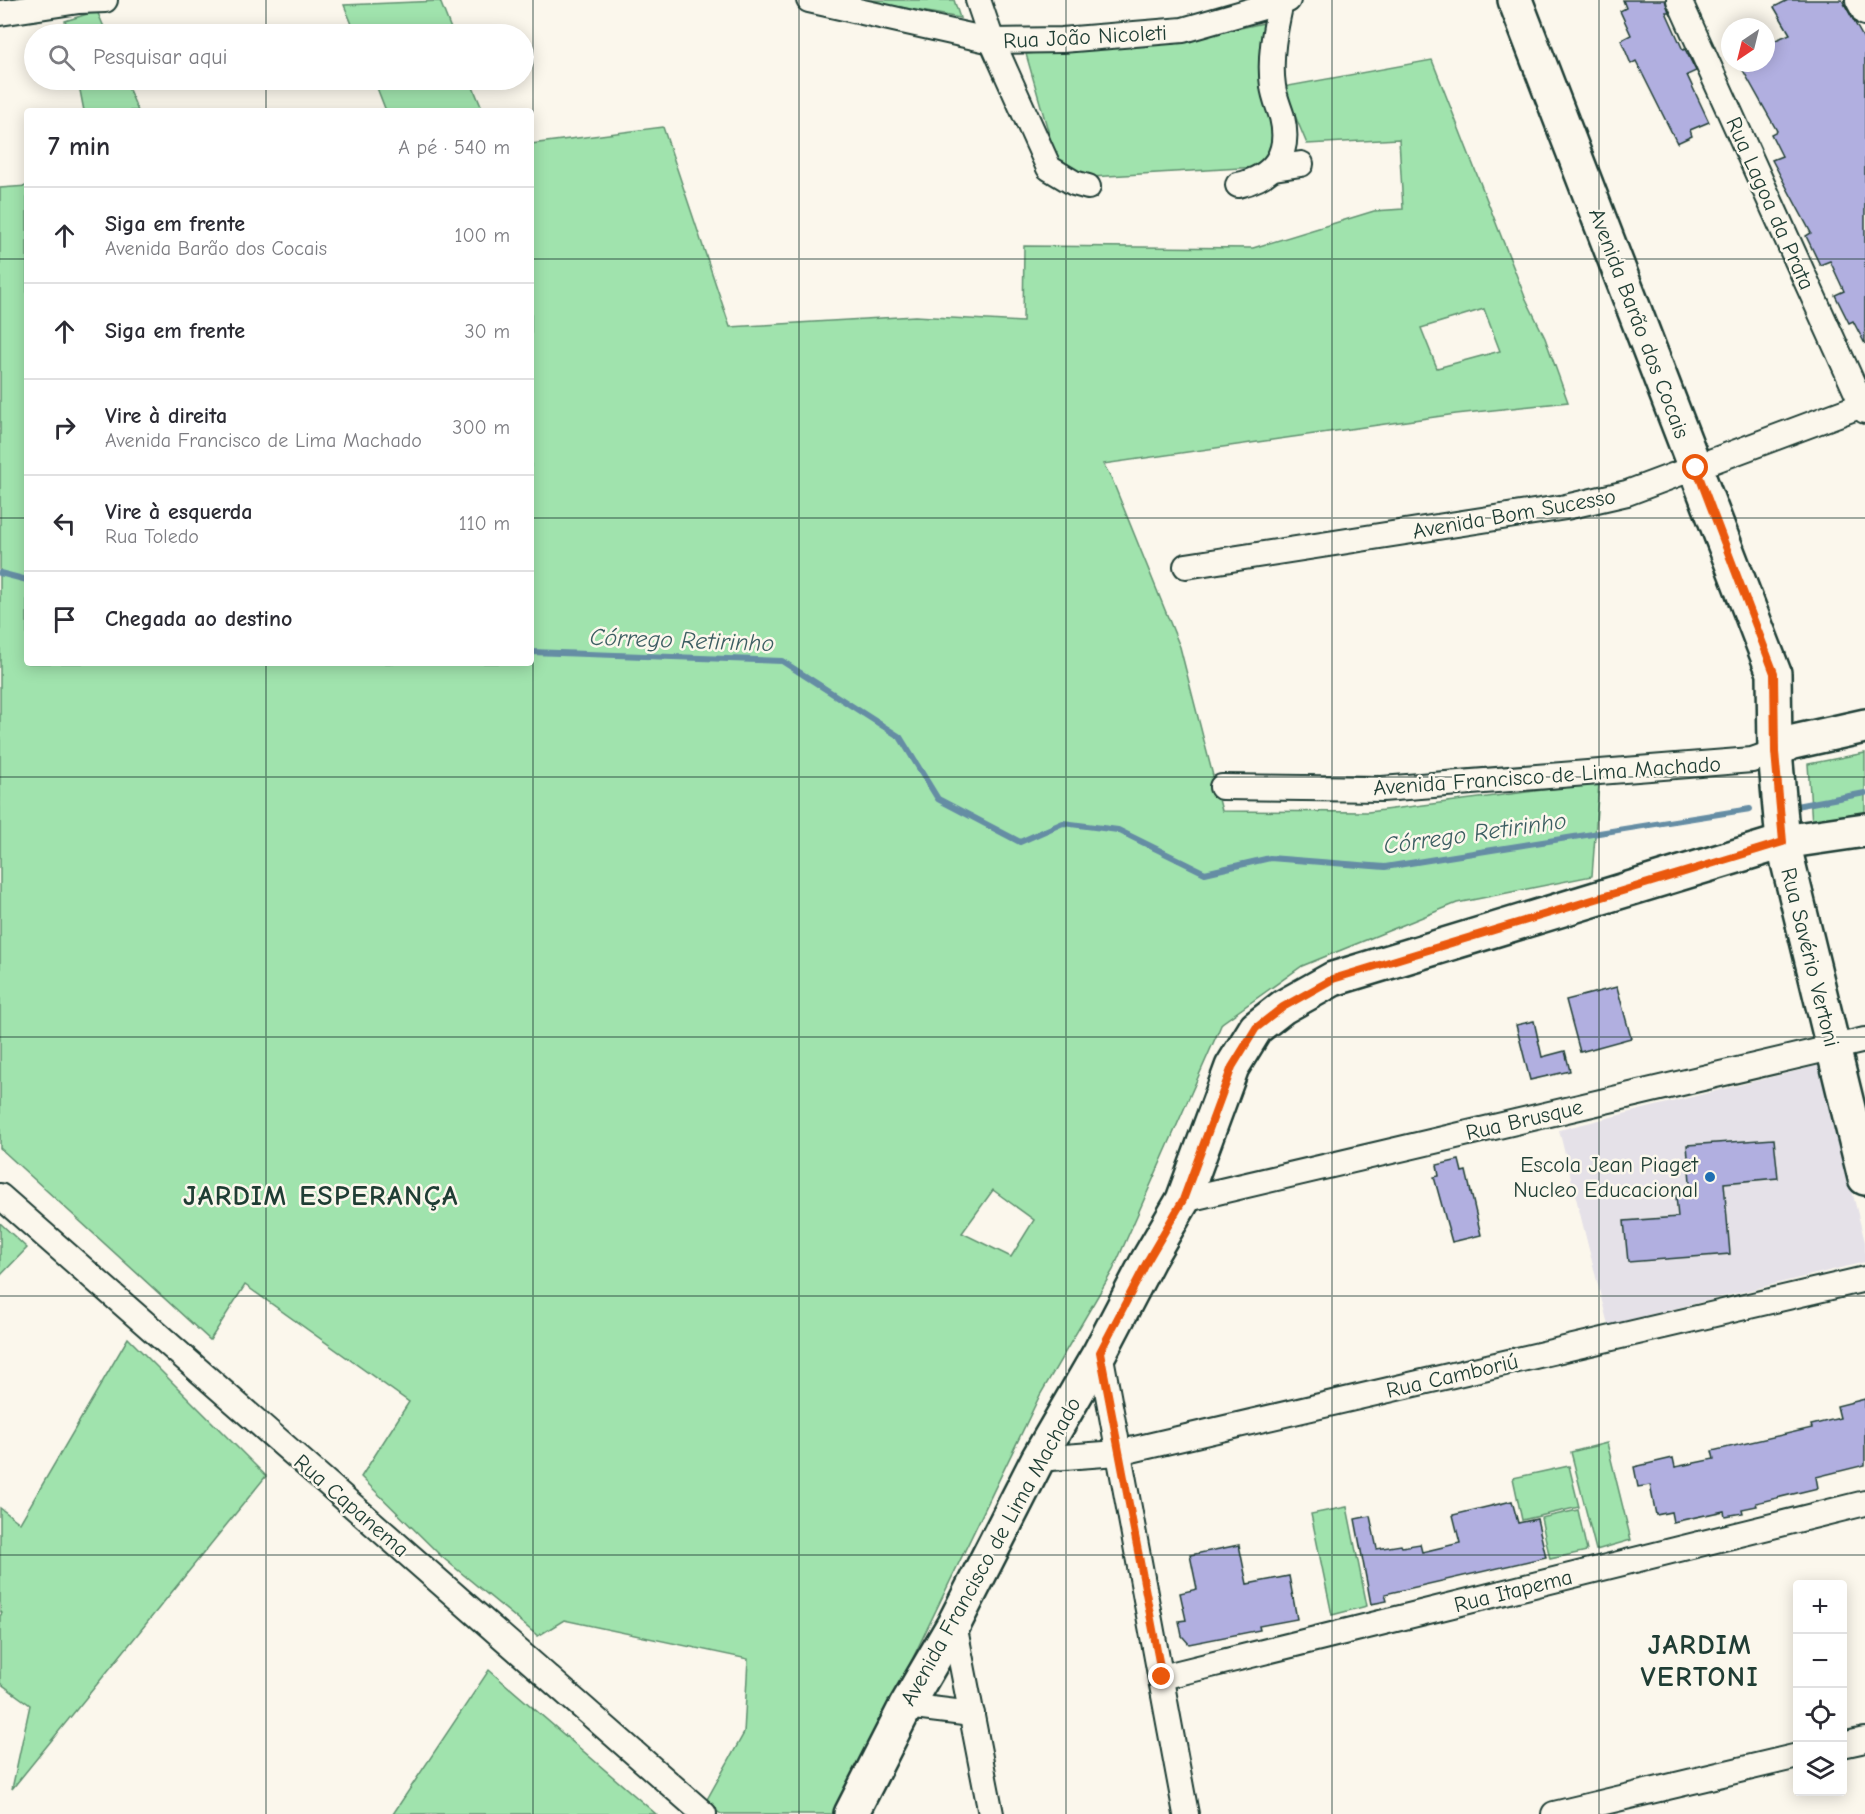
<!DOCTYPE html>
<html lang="pt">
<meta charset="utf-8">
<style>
:root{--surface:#fff;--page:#f2f2f3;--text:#2b2b33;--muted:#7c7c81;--line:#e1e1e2}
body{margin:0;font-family:"Comic Neue",sans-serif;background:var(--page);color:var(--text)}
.controls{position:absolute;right:18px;bottom:18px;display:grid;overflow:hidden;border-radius:6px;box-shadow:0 3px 15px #0003}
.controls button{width:54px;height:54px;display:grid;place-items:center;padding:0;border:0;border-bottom:2px solid var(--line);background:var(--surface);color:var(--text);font:30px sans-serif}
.compass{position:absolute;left:1721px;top:18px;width:54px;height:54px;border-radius:50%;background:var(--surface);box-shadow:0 3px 15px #0003;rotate:215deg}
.stop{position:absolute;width:18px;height:18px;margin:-14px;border:4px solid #ea580c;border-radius:50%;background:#fff}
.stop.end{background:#ea580c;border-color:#fff;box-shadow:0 2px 6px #0008}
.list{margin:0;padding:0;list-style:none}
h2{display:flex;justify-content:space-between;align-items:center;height:78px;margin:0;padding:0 24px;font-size:26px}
h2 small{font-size:20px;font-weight:400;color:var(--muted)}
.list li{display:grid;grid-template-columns:39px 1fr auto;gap:18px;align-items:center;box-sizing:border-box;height:96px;padding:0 24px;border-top:2px solid var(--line)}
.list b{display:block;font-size:22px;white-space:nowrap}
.list p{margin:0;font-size:20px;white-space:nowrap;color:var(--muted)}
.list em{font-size:20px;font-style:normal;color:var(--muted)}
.icon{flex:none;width:33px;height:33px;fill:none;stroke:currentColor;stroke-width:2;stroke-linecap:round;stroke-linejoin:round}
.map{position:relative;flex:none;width:1865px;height:1814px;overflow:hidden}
.search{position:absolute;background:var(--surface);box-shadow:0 3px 15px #0003;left:24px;top:24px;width:510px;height:66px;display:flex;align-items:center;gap:15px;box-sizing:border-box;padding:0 21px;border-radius:33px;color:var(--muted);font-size:22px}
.panel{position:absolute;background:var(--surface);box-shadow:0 3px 15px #0003;left:24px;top:108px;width:510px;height:558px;border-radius:6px}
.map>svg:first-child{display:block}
</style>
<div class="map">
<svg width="1865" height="1814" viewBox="0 0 1865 1814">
<rect width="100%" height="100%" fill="#fbf7ec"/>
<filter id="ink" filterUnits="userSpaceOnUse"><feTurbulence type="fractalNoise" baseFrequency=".0167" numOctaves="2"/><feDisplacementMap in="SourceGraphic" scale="12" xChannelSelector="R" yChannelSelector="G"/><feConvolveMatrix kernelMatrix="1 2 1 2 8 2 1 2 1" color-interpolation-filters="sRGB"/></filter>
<g filter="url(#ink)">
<polygon fill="#e5e1e8" points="1820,1065 1865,1242 1865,1262 1608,1325 1559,1130"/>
<g fill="#a0e3ad" stroke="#609070" stroke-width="1.5" fill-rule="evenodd">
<polygon points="861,0 954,0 960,18"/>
<polygon points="440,1 453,34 356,34 344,5"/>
<polygon points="97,11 107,34 68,34 65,21"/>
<polygon points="1269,22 1269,115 1276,144 1257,167 1091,177 1057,162 1026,54 1183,40"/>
<path d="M1432,60L1525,297L1545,338L1568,402L1456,414L1103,464L1111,477L1180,647L1222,811L1368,812L1599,783L1592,876L1457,903L1302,966L1222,1023L1113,1270L1040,1395L882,1722L834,1814H721L705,1803L744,1733L748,1659L564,1620L538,1636L442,1557L361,1477L409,1402L245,1285L210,1340L0,1148V188L27,186V663H531V144L663,127L730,327L915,316L1023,322L1024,246L1253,248L1374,211L1403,209L1399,139L1307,144L1283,87ZM1484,309L1500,351L1437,368L1421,328ZM993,1190L1034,1220L1011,1257L962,1233Z"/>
<polygon points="78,80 125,80 138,111 84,111"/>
<polygon points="374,80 470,80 483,111 386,111"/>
<polygon points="1865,753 1865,818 1812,824 1808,764"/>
<polygon points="0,1223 27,1248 0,1276"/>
<polygon points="128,1338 266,1476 12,1789 30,1705 0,1683 0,1616 2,1613 0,1611 0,1508 20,1523"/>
<polygon points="1607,1443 1631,1540 1596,1550 1571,1452"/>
<polygon points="1569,1466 1579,1507 1522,1520 1513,1478"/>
<polygon points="1347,1507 1367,1606 1332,1615 1311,1514"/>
<polygon points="1578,1510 1587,1551 1550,1559 1541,1518"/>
<polygon points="489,1670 656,1814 393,1814"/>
</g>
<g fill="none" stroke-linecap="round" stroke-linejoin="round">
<g stroke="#658da4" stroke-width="6">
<polyline points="0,573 27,580"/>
<polyline points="531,652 782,661 900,737 938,799 1020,842 1063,823 1118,830 1205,873 1270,858 1385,867 1750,809"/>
<polyline points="1796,806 1865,793"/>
</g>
</g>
<g fill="#b1afe0" stroke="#1f3d34" stroke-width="1.5">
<polygon points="1623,0 1665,0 1669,12 1666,12 1683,50 1685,49 1696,71 1687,75 1709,122 1690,130 1692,136 1677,143 1636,61 1631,64 1621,40 1631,35 1620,11 1626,8"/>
<polygon points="1788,0 1842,0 1865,41 1865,344 1853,321 1849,323 1835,295 1844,291 1830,261 1820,265 1806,236 1811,233 1772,160 1782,156 1771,134 1777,131 1739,63 1766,63 1766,44 1790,34 1774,7"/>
<polygon points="1617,987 1631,1038 1580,1052 1566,1000"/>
<polygon points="1534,1021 1542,1057 1565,1051 1570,1071 1530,1080 1516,1025"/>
<polygon points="1774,1139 1778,1178 1724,1183 1730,1254 1628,1262 1624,1221 1678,1217 1676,1196 1691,1194 1687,1145"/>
<polygon points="1459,1160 1462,1172 1466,1171 1481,1235 1452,1242 1434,1177 1439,1176 1437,1165"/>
<polygon points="1865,1399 1865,1465 1816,1477 1818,1488 1756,1503 1757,1506 1742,1509 1743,1513 1725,1516 1724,1511 1673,1522 1671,1512 1656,1515 1650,1485 1638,1487 1634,1467 1673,1458 1675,1467 1714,1459 1712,1451 1812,1428 1811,1425 1840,1418 1837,1406"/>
<polygon points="1512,1501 1518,1523 1537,1519 1546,1557 1385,1594 1387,1601 1371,1604 1355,1519 1370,1516 1377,1549 1401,1545 1402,1547 1420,1544 1422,1552 1460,1543 1453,1515"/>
<polygon points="1239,1545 1247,1584 1289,1576 1297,1619 1259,1626 1260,1630 1189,1644 1182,1636 1179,1621 1186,1620 1180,1593 1197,1589 1190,1555"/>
</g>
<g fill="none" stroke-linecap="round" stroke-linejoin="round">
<defs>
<g id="street">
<polyline points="809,0 992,41 1062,40 1183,30 1288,0"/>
<polyline points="978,0 992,41 1049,168 1074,183 1088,187"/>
<polyline points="1679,0 1865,411"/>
<polyline points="1858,0 1865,13"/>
<polyline points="0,13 79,1 105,0"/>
<polyline points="1274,168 1301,164"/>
<path d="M1238,185C1274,177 1291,154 1282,117C1279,107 1274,96 1273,86C1269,58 1275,29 1281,2"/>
<polyline points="1186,566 1566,507 1627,493 1865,404"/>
<polyline points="1222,787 1382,789 1752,760 1775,752"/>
<polyline points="0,1196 704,1814"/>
<polyline points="1183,1200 1865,1040"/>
<polyline points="1100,1352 1186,1814"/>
<polyline points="1038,1459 1118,1453 1865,1279"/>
<polyline points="954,1624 991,1814"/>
<polyline points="1162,1677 1865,1503"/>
<polyline points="906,1706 972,1714"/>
<polyline points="1842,1745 1865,1740"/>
<polyline points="1554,1814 1798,1756"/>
</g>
<g id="secondary">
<polyline points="1515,0 1774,673 1775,752 1783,842 1865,1178"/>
<polyline points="1775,752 1789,743 1865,726"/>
<polyline points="851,1814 906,1706 954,1624 1038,1459 1100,1352 1148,1260 1183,1200 1232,1067 1256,1028 1283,1007 1333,979 1783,842 1865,830"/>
</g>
</defs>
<use href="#street" stroke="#1f3d34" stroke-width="28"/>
<use href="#secondary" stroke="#1f3d34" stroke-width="38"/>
<use href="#street" stroke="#fbf7ec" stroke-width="24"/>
<use href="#secondary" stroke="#fbf7ec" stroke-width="33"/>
</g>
</g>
<g fill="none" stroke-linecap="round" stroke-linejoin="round" filter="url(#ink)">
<polyline stroke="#ea580c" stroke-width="8" points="1162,1677 1100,1352 1148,1260 1183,1200 1232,1067 1256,1028 1283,1007 1333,979 1783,842 1775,752 1774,673 1696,468"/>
</g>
<path fill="none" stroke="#1f3d34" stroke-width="1.5" stroke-opacity="0.55" d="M266,0V34M533,0V1814M799,0V1814M1066,0V1814M1332,0V1814M1599,0V1814M266,80V111M0,259H27M531,259H1865M0,518H27M531,518H1865M266,663V1814M0,777H1865M0,1037H1865M0,1296H1865M0,1555H1865"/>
<circle fill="#1f6fb2" stroke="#fbf7ec" stroke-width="2" cx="1710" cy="1177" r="6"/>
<g text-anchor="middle" stroke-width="5" stroke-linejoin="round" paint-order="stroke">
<g font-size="22" fill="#1f3d34" stroke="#fbf7ec">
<text transform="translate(1085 36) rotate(-3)" y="8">Rua João Nicoleti</text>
<text transform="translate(1771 203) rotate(66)" y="8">Rua Lagoa da Prata</text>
<text transform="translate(1640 323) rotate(69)" y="8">Avenida Barão dos Cocais</text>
<text transform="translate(1514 513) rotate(-10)" y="8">Avenida Bom Sucesso</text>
<text transform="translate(1547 775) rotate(-4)" y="8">Avenida Francisco de Lima Machado</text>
<text transform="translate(1811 957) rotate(76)" y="8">Rua Savério Vertoni</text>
<text transform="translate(1524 1119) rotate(-13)" y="8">Rua Brusque</text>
<text transform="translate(1452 1375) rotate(-13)" y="8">Rua Camboriú</text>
<text transform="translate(352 1505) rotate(41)" y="8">Rua Capanema</text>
<text transform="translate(990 1551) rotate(-61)" y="8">Avenida Francisco de Lima Machado</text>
<text transform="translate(1513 1590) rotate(-14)" y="8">Rua Itapema</text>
</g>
<g font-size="22" fill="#1f3d34" stroke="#fbf7ec" text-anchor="end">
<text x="1698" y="1172">Escola Jean Piaget<tspan x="1698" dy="25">Nucleo Educacional</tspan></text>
</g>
<g font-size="24" font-style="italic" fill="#3c5e62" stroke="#fbf7ec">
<text transform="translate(682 640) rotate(2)" y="8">Córrego Retirinho</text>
<text transform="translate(1475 833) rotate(-8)" y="8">Córrego Retirinho</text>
</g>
<g font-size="28" font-weight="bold" letter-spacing="1.5" fill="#1f3d34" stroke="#fbf7ec">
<text x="321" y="1205">JARDIM ESPERANÇA</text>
<text x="1700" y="1654">JARDIM<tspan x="1700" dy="32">VERTONI</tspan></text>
</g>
</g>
</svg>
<div class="controls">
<button>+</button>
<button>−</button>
<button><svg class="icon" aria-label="locate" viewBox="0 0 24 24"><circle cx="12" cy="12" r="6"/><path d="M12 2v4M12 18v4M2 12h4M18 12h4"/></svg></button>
<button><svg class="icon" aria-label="layers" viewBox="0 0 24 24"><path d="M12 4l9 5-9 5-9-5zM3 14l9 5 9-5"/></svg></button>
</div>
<svg class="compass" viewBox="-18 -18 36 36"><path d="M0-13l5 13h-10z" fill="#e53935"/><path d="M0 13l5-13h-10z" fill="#7c7c81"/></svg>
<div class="stop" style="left:1696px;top:468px"></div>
<div class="stop end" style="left:1162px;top:1677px"></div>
<div class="search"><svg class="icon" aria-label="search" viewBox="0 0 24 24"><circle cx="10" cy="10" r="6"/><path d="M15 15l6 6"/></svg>Pesquisar aqui</div>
<section class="panel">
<h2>7 min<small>A pé · 540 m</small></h2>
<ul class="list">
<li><svg class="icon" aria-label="ahead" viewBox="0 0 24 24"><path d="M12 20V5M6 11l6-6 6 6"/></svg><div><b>Siga em frente</b><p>Avenida Barão dos Cocais</p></div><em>100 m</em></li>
<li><svg class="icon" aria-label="ahead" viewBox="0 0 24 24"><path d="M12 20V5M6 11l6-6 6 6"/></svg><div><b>Siga em frente</b></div><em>30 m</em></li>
<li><svg class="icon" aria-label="right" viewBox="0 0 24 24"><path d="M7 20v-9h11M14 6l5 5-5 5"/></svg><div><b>Vire à direita</b><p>Avenida Francisco de Lima Machado</p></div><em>300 m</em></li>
<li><svg class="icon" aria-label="left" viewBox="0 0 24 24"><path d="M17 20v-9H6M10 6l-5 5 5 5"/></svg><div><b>Vire à esquerda</b><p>Rua Toledo</p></div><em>110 m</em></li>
<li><svg class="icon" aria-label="arrive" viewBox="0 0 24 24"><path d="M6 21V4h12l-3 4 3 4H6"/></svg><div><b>Chegada ao destino</b></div></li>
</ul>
</section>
</div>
